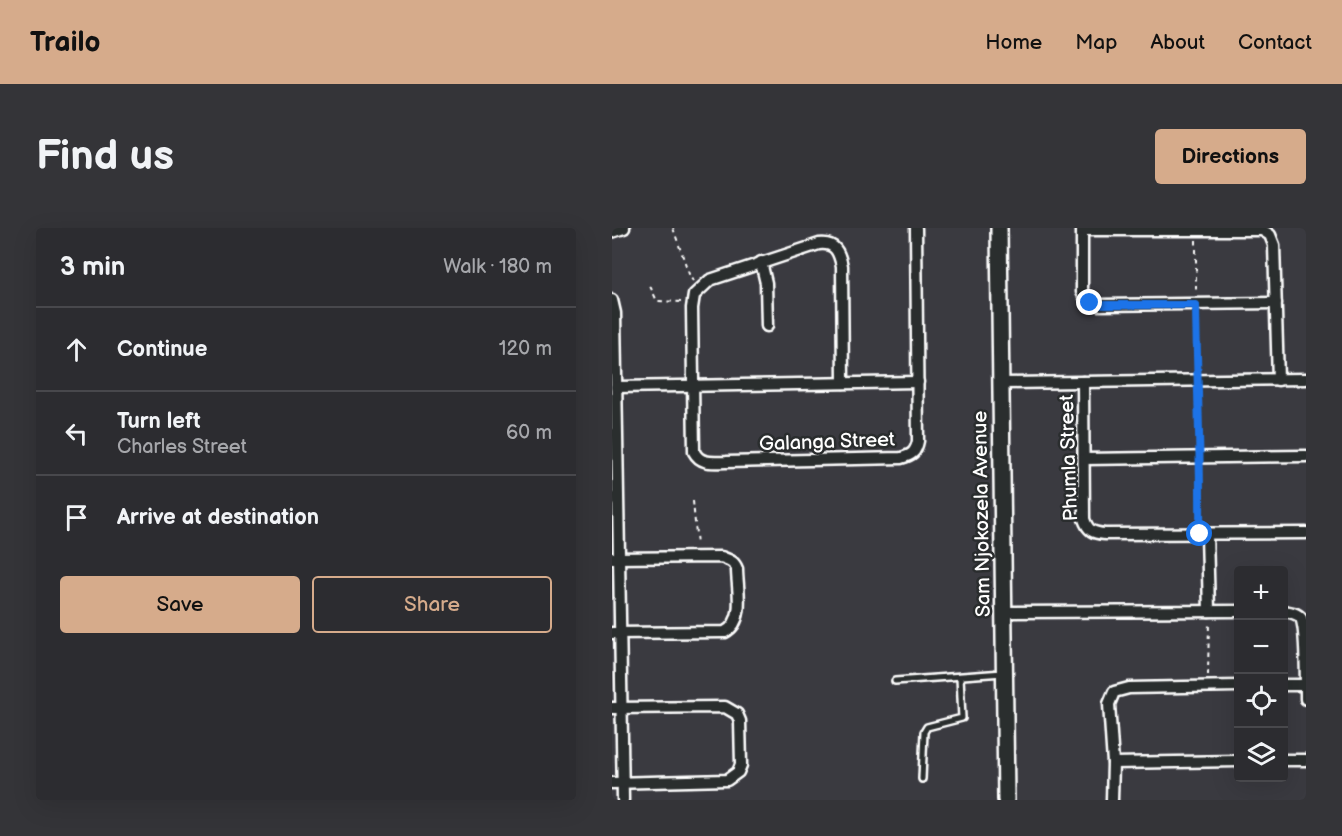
<!DOCTYPE html>
<meta charset="utf-8">
<style>
:root{--surface:#2c2c30;--page:#343438;--text:#f1f3f6;--muted:#a6a7ab;--line:#48484c;--accent:#d6ab8b}
body{margin:0;font-family:"Balsamiq Sans",sans-serif;background:var(--page);color:var(--text)}
.controls{position:absolute;right:18px;bottom:18px;display:grid;overflow:hidden;border-radius:6px;box-shadow:0 6px 24px #0002}
.controls button{width:54px;height:54px;display:grid;place-items:center;padding:0;border:0;border-bottom:2px solid var(--line);background:var(--surface);color:var(--text);font:30px sans-serif}
.stop{position:absolute;width:18px;height:18px;margin:-14px;border:4px solid #1a73e8;border-radius:50%;background:#fff}
.stop.end{background:#1a73e8;border-color:#fff;box-shadow:0 2px 6px #0008}
.list{margin:0;padding:0;list-style:none}
h2{display:flex;justify-content:space-between;align-items:center;height:78px;margin:0;padding:0 24px;font-size:26px}
h2 small{font-size:20px;font-weight:400;color:var(--muted)}
.list li{display:grid;grid-template-columns:39px 1fr auto;gap:18px;align-items:center;box-sizing:border-box;height:84px;padding:0 24px;border-top:2px solid var(--line)}
.list b{display:block;font-size:22px;white-space:nowrap}
.list p{margin:0;font-size:20px;white-space:nowrap;color:var(--muted)}
.list em{font-size:20px;font-style:normal;color:var(--muted)}
.actions{display:flex;gap:12px;padding:18px 24px}
.actions a{flex:1;padding:14px 0;border:2px solid var(--accent);border-radius:6px;text-align:center;font-size:21px;color:var(--accent)}
.actions .main{background:var(--accent);color:#111}
.icon{flex:none;width:33px;height:33px;fill:none;stroke:currentColor;stroke-width:2;stroke-linecap:round;stroke-linejoin:round}
.map{position:relative;flex:none;width:694px;height:572px;overflow:hidden;border-radius:6px}
header{display:flex;align-items:center;gap:36px;box-sizing:border-box;height:84px;padding:0 30px;background:var(--accent);color:#111}
header strong{font-size:28px}
nav{display:flex;gap:33px;margin-inline-start:auto;font-size:21px}
.intro{display:flex;align-items:center;justify-content:space-between;box-sizing:border-box;height:144px;padding:0 36px}
h1{margin:0;font-size:42px}
.button{padding:15px 27px;border-radius:6px;background:var(--accent);color:#111;font-size:21px;font-weight:700}
main{display:flex;gap:36px;padding:0 36px}
aside{flex:1;background:var(--surface);border-radius:6px;box-shadow:0 6px 24px #0002}
.map>svg:first-child{display:block}
</style>
<header>
<strong>Trailo</strong>
<nav><a>Home</a><a>Map</a><a>About</a><a>Contact</a></nav>
</header>
<div class="intro"><h1>Find us</h1><a class="button">Directions</a></div>
<main>
<aside>
<h2>3 min<small>Walk · 180 m</small></h2>
<ul class="list">
<li><svg class="icon" aria-label="ahead" viewBox="0 0 24 24"><path d="M12 20V5M6 11l6-6 6 6"/></svg><div><b>Continue</b></div><em>120 m</em></li>
<li><svg class="icon" aria-label="left" viewBox="0 0 24 24"><path d="M17 20v-9H6M10 6l-5 5 5 5"/></svg><div><b>Turn left</b><p>Charles Street</p></div><em>60 m</em></li>
<li><svg class="icon" aria-label="arrive" viewBox="0 0 24 24"><path d="M6 21V4h12l-3 4 3 4H6"/></svg><div><b>Arrive at destination</b></div></li>
</ul>
<div class="actions"><a class="main">Save</a><a>Share</a></div>
</aside>
<div class="map">
<svg width="694" height="572" viewBox="0 0 694 572">
<rect width="100%" height="100%" fill="#3a3a40"/>
<filter id="ink" filterUnits="userSpaceOnUse"><feTurbulence type="fractalNoise" baseFrequency=".0167" numOctaves="2"/><feDisplacementMap in="SourceGraphic" scale="12" xChannelSelector="R" yChannelSelector="G"/><feConvolveMatrix kernelMatrix="1 2 1 2 8 2 1 2 1" color-interpolation-filters="sRGB"/></filter>
<g filter="url(#ink)">
<g fill="none" stroke-linecap="round" stroke-linejoin="round">
<defs>
<g id="lane">
<polyline points="283,453 391,445"/>
<polyline points="310,551 312,504 315,499 350,490 348,449"/>
</g>
<g id="street">
<path d="M470,0V64C474,72 477,75 486,77L664,75"/>
<polyline points="471,2 650,2 658,7 662,17 666,152"/>
<polyline points="0,4 12,0"/>
<polyline points="149,34 154,55 155,98"/>
<polyline points="0,72 3,85 11,572"/>
<path d="M471,154L472,291C476,303 481,305 493,306L694,305"/>
<path d="M231,155L230,38C227,24 223,14 207,16L98,52L82,67L80,80L82,224C89,237 102,234 114,234L289,230C300,227 304,224 306,213L304,0"/>
<polyline points="388,155 694,151"/>
<polyline points="4,159 306,154"/>
<polyline points="472,231 694,228"/>
<polyline points="595,306 597,383"/>
<path d="M672,383C678,384 685,385 689,390C694,400 694,456 694,471"/>
<polyline points="392,384 626,383"/>
<path d="M0,405L113,404C134,393 125,361 125,341C122,333 117,332 109,329L0,330"/>
<polyline points="672,457 694,457"/>
<polyline points="0,480 113,479 125,486 128,493 129,537 126,544 115,552 0,555"/>
<polyline points="672,532 694,532"/>
<polyline points="501,535 626,533"/>
<polyline points="500,572 501,535 497,476 502,464 517,460 626,458"/>
</g>
<polyline id="secondary" points="387,0 394,572"/>
</defs>
<use href="#lane" stroke="#fff" stroke-width="10"/>
<use href="#street" stroke="#fff" stroke-width="15"/>
<use href="#secondary" stroke="#fff" stroke-width="20"/>
<g stroke="#fff" stroke-width="2" stroke-dasharray="4.5 4.5" stroke-linecap="butt">
<polyline points="61,0 78,49 81,53"/>
<polyline points="584,12 584,66"/>
<polyline points="38,58 45,73 69,74"/>
<polyline points="584,87 585,141"/>
<polyline points="585,165 588,219"/>
<polyline points="81,273 85,317"/>
<polyline points="588,294 589,240"/>
<polyline points="596,447 597,393"/>
</g>
<use href="#lane" stroke="#2a2d2e" stroke-width="5"/>
<use href="#street" stroke="#2a2d2e" stroke-width="10"/>
<use href="#secondary" stroke="#2a2d2e" stroke-width="15"/>
</g>
</g>
<g fill="none" stroke-linecap="round" stroke-linejoin="round" filter="url(#ink)">
<path stroke="#1a73e8" stroke-width="8" d="M478,75L486,77H584C585,154 589,230 588,306"/>
</g>
<g text-anchor="middle" stroke-width="5" stroke-linejoin="round" paint-order="stroke">
<g font-size="20" fill="#fff" stroke="#2a2d2e">
<text transform="translate(215 213) rotate(-2)" y="7">Galanga Street</text>
<text transform="translate(456 230) rotate(-92)" y="7">Phumla Street</text>
<text transform="translate(369 286) rotate(-91)" y="7">Sam Njokozela Avenue</text>
</g>
</g>
</svg>
<div class="controls">
<button>+</button>
<button>−</button>
<button><svg class="icon" aria-label="locate" viewBox="0 0 24 24"><circle cx="12" cy="12" r="6"/><path d="M12 2v4M12 18v4M2 12h4M18 12h4"/></svg></button>
<button><svg class="icon" aria-label="layers" viewBox="0 0 24 24"><path d="M12 4l9 5-9 5-9-5zM3 14l9 5 9-5"/></svg></button>
</div>
<div class="stop" style="left:588px;top:306px"></div>
<div class="stop end" style="left:478px;top:75px"></div>
</div>
</main>
